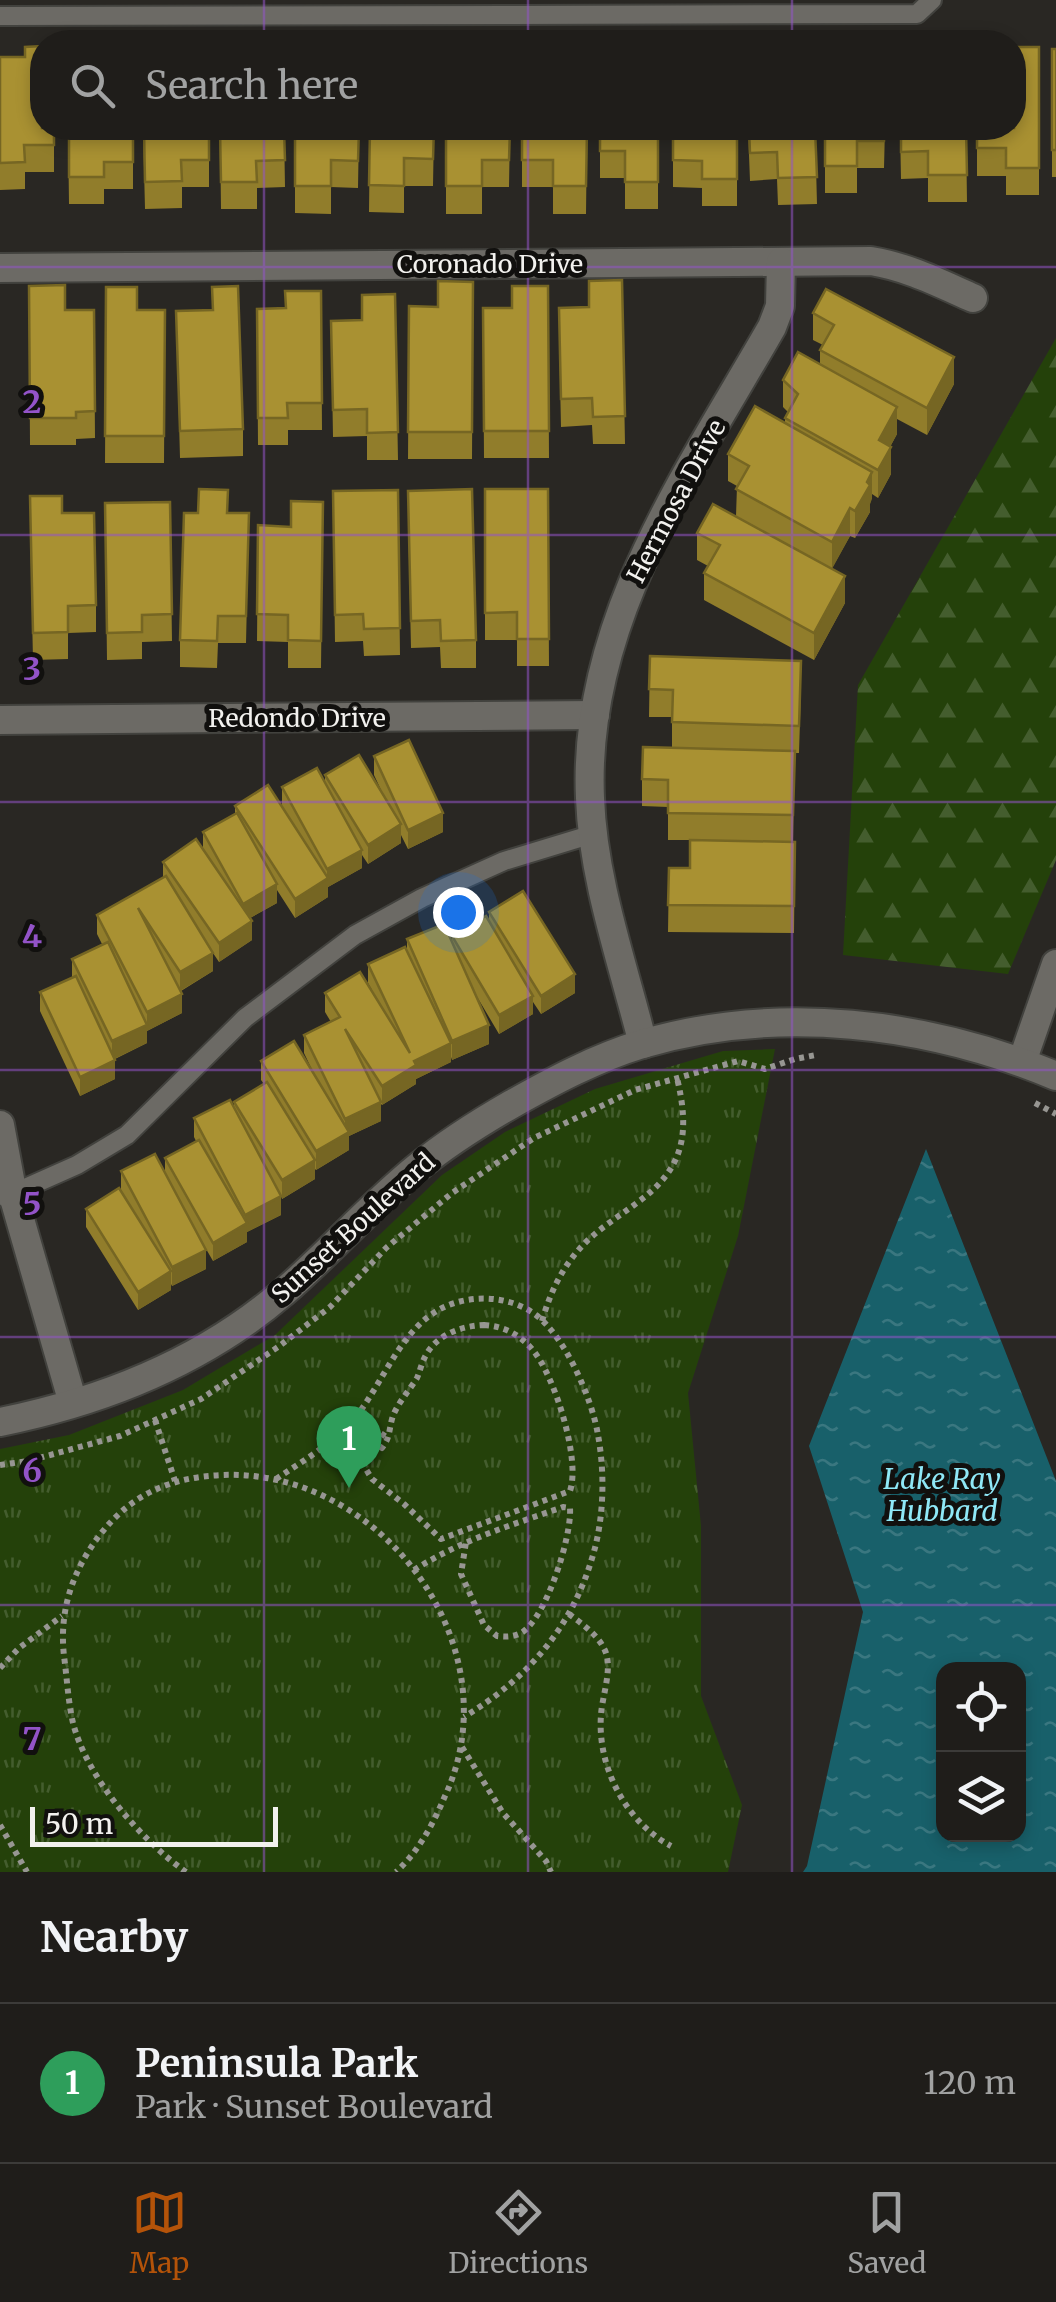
<!DOCTYPE html>
<meta charset="utf-8">
<style>
:root{--surface:#1f1d1a;--page:#272623;--text:#f1f3f6;--muted:#a1a2a2;--line:#3c3b39;--accent:#b45309}
body{margin:0;font-family:Merriweather,serif;background:var(--page);color:var(--text)}
.controls{position:absolute;right:30px;bottom:30px;display:grid;overflow:hidden;border-radius:20px;box-shadow:0 5px 15px #0003}
.controls button{width:90px;height:90px;display:grid;place-items:center;padding:0;border:0;border-bottom:2px solid var(--line);background:var(--surface);color:var(--text);font:50px sans-serif}
.scale{position:absolute;left:30px;bottom:25px;width:248px;box-sizing:border-box;padding-left:10px;border:5px solid #f2f1ee;border-top:0;font-size:28px;line-height:35px;white-space:nowrap;color:#f2f1ee;-webkit-text-stroke:8px #11100e;paint-order:stroke}
.you{position:absolute;left:458px;top:912px;width:35px;height:35px;margin:-25px;border:8px solid #fff;border-radius:50%;background:#1a73e8;box-shadow:0 0 0 15px #1a73e833}
.badge{display:grid;place-items:center;width:65px;height:65px;border-radius:50%;background:var(--accent);color:#fff;font-size:32px;font-weight:700}
.pin{position:absolute;translate:-50% -82px;filter:drop-shadow(0 2px 5px #0008)}
.pin::after{content:'';position:absolute;top:52px;width:35px;height:30px;background:inherit;clip-path:polygon(0 0,100% 0,50% 100%)}
.list{margin:0;padding:0;list-style:none}
h2{display:flex;justify-content:space-between;align-items:center;height:130px;margin:0;padding:0 40px;font-size:42px}
h2 small{font-size:32px;font-weight:400;color:var(--muted)}
.list li{display:grid;grid-template-columns:65px 1fr auto;gap:30px;align-items:center;box-sizing:border-box;height:160px;padding:0 40px;border-top:2px solid var(--line)}
.list b{display:block;font-size:38px;white-space:nowrap}
.list p{margin:0;font-size:32px;white-space:nowrap;color:var(--muted)}
.list em{font-size:32px;font-style:normal;color:var(--muted)}
.icon{flex:none;width:55px;height:55px;fill:none;stroke:currentColor;stroke-width:2;stroke-linecap:round;stroke-linejoin:round}
.map{position:relative;flex:none;width:1056px;height:1872px;overflow:hidden}
.search{position:absolute;background:var(--surface);box-shadow:0 5px 15px #0003;left:30px;right:30px;top:30px;height:110px;display:flex;align-items:center;gap:25px;box-sizing:border-box;padding:0 35px;border-radius:40px;color:var(--muted);font-size:38px}
.sheet{height:290px;background:var(--surface)}
nav{display:flex;justify-content:space-around;align-items:center;box-sizing:border-box;height:140px;border-top:2px solid var(--line);background:var(--surface);font-size:28px;color:var(--muted)}
nav a{display:grid;justify-items:center;gap:5px}
nav .on{color:var(--accent)}
.map>svg:first-child{display:block}
</style>
<div class="map">
<svg width="1056" height="1872" viewBox="0 0 1056 1872">
<defs>
<pattern id="forest-firs" width="22" height="20" patternUnits="userSpaceOnUse" patternTransform="scale(2.5)"><rect width="22" height="20" fill="#24410a"/><path d="M5 1l3.5 6h-7zM16 11l3.5 6h-7z" fill="#445d2e"/></pattern>
<pattern id="park-tufts" width="24" height="20" patternUnits="userSpaceOnUse" patternTransform="scale(2.5)"><rect width="24" height="20" fill="#24410a"/><path d="M3 7l-1-3M5 7V3M7 7l1-3M15 17l-1-3M17 17v-4M19 17l1-3" fill="none" stroke="#445d2e"/></pattern>
<pattern id="water-ripples" width="26" height="14" patternUnits="userSpaceOnUse" patternTransform="scale(2.5)"><rect width="26" height="14" fill="#18606a"/><path d="M2 4q2-2 4 0t4 0M15 11q2-2 4 0t4 0" fill="none" stroke="#3a7780"/></pattern>
</defs>
<rect width="100%" height="100%" fill="#292723"/>
<polygon fill="url(#forest-firs)" points="1056,338 1056,860 1008,974 843,955 858,685"/>
<polygon fill="url(#park-tufts)" points="775,1049 738,1236 688,1393 701,1526 701,1696 742,1805 728,1872 0,1872 0,1449 69,1435 183,1390 275,1335 442,1175 505,1132 595,1089 723,1051"/>
<path fill="url(#water-ripples)" fill-rule="evenodd" d="M926,1149L1056,1481V1872H803L807,1866L863,1612L809,1446ZM944,1670H1018V1834H944Z"/>
<g fill="none" stroke-linecap="round" stroke-linejoin="round">
<defs>
<g id="service">
<polyline points="0,16 917,14 932,0"/>
<polyline points="5,1197 77,1165 127,1135 245,1018 355,935 422,898 504,861 593,834"/>
</g>
<g id="minor">
<path d="M0,268L871,261C908,267 939,283 973,298"/>
<polyline points="0,720 595,715"/>
<path d="M643,1044C623,964 593,881 590,798C582,622 689,472 772,327L780,306L781,262"/>
<polyline points="1022,1062 1056,964"/>
<polyline points="0,1125 13,1195 73,1403"/>
<path d="M0,1422C104,1401 204,1361 285,1291C331,1251 371,1205 418,1167C447,1143 479,1123 512,1104C553,1081 596,1058 642,1044C778,1004 927,1022 1056,1076"/>
</g>
</defs>
<use href="#service" stroke="#42423e" stroke-width="22"/>
<use href="#minor" stroke="#42423e" stroke-width="32"/>
<g stroke="#979692" stroke-width="6" stroke-dasharray="5 5" stroke-linecap="butt">
<polyline points="1035,1103 1056,1114"/>
<path d="M542,1321C551,1290 564,1263 588,1240C603,1226 621,1215 638,1202C685,1168 690,1132 677,1078"/>
<path d="M484,1325C503,1326 519,1334 532,1349C554,1374 581,1459 570,1491L441,1539L404,1504L372,1479L364,1466L363,1453L370,1440L382,1448C390,1438 389,1430 392,1419C396,1405 409,1391 417,1378C419,1374 420,1369 422,1364C431,1337 458,1326 484,1325Z"/>
<polyline points="356,1417 388,1438"/>
<polyline points="155,1420 175,1481"/>
<polyline points="0,1465 28,1461 120,1436 201,1399 278,1347 330,1307 386,1248 452,1193 534,1138 635,1090 738,1061 765,1069 795,1059 816,1055"/>
<path d="M276,1479C303,1461 332,1444 354,1419C384,1383 402,1323 449,1305C477,1294 512,1297 536,1315C566,1338 592,1399 598,1435C605,1473 604,1518 593,1555C572,1628 528,1678 464,1717"/>
<path d="M414,1570C461,1540 512,1525 563,1507L570,1508C572,1536 546,1619 521,1633C513,1637 505,1637 497,1636L484,1625L461,1574L466,1542"/>
<path d="M569,1614C582,1624 600,1636 606,1653C612,1671 602,1697 601,1715C597,1767 626,1822 671,1846"/>
<polyline points="0,1668 19,1648 62,1616"/>
<polyline points="462,1747 503,1813 546,1861 551,1872"/>
<polyline points="0,1825 27,1872"/>
<path d="M186,1872C141,1840 87,1778 73,1723C68,1701 67,1678 64,1656C59,1611 72,1572 99,1536C131,1494 171,1477 223,1475C383,1469 514,1648 445,1796C433,1824 419,1851 396,1872"/>
</g>
<use href="#service" stroke="#6c6a65" stroke-width="18"/>
<use href="#minor" stroke="#6c6a65" stroke-width="28"/>
</g>
<g fill="#917d2b">
<polygon points="1039,47 1039,195 1006,195 1006,176 977,176 977,128"/>
<rect x="1052" y="49" width="4" height="128"/>
<polygon points="0,57 54,128 54,172 25,172 25,189 0,190"/>
<polygon points="68,128 133,128 133,189 104,189 104,204 69,204"/>
<polygon points="143,128 209,128 209,187 182,187 182,208 145,209"/>
<polygon points="220,128 284,128 285,187 257,188 257,209 221,209"/>
<polygon points="295,128 359,128 358,188 331,187 331,214 295,213"/>
<polygon points="370,128 434,128 433,186 404,186 404,213 369,212"/>
<polygon points="446,128 510,128 509,187 482,187 482,214 446,214"/>
<polygon points="522,128 587,128 586,214 553,214 553,187 522,187"/>
<polygon points="600,128 658,128 658,209 625,209 625,178 600,178"/>
<polygon points="673,128 737,128 737,206 702,206 702,188 673,187"/>
<polygon points="748,128 815,128 817,204 778,205 777,179 750,181"/>
<polygon points="825,128 885,128 884,168 857,168 857,193 825,193"/>
<polygon points="900,128 966,128 967,202 928,202 928,178 901,179"/>
<polygon points="622,280 625,444 593,444 592,425 561,427 559,335 589,307"/>
<polygon points="473,282 472,459 408,459 409,306 438,307"/>
<polygon points="29,286 65,310 94,310 95,438 76,439 76,445 30,445"/>
<polygon points="548,286 549,458 484,458 483,308 512,308"/>
<polygon points="106,287 137,310 165,310 164,463 105,463"/>
<polygon points="212,287 243,429 243,456 180,458 176,311 212,310"/>
<polygon points="321,291 322,430 288,430 288,445 258,445 257,309 285,308"/>
<polygon points="395,294 398,460 367,460 367,436 333,437 331,321 362,320"/>
<polygon points="813,313 954,384 927,435 897,419 897,434 890,447 891,474 878,498 872,494 870,504 870,512 855,538 850,536 832,568 845,603 814,660 704,600 704,573 708,566 697,560 697,533 736,516 737,486 728,481 728,454 785,423 785,418 788,412 783,407 783,380 820,364 820,350 823,345 813,340"/>
<polygon points="485,489 548,489 549,666 517,666 517,640 485,640"/>
<polygon points="398,490 400,655 364,656 363,641 335,642 333,491"/>
<polygon points="170,502 172,641 142,642 142,659 107,660 105,503"/>
<polygon points="323,502 321,668 288,668 288,642 257,641 258,525 291,527"/>
<polygon points="62,513 96,605 96,632 68,633 68,659 33,660 30,523"/>
<polygon points="228,513 249,513 246,643 218,643 217,668 180,667 180,640"/>
<polygon points="408,518 476,640 476,668 441,668 440,647 411,648"/>
<polygon points="650,656 801,689 799,753 795,753 793,842 795,842 794,933 668,932 669,868 690,868 690,840 668,840 668,807 642,806 642,779 672,747 672,717 649,717"/>
<polygon points="374,756 443,832 408,849 401,835 401,843 368,864 362,855 362,868 328,887 328,897 295,918 277,890 277,903 250,918 252,940 219,962 213,953 213,971 181,991 182,1013 147,1031 147,1043 115,1059 115,1079 80,1096 40,1011 40,992 72,978 72,959 102,944 97,934 97,915 163,877 163,862 203,849 203,832 235,814 235,806 282,807 282,787 325,783 325,775 381,790 374,775"/>
<polygon points="489,912 575,993 541,1014 533,1002 533,1014 499,1034 473,990 489,1044 452,1060 451,1057 451,1062 416,1079 416,1084 382,1105 381,1104 381,1121 349,1136 349,1150 316,1170 315,1169 315,1179 282,1199 281,1196 281,1215 247,1232 247,1242 213,1261 202,1242 206,1269 172,1286 171,1284 171,1290 138,1310 86,1227 86,1209 126,1199 121,1190 121,1171 165,1172 165,1158 196,1141 194,1137 194,1118 234,1108 234,1102 264,1084 261,1080 261,1061 314,1074 304,1053 304,1035 331,1022 325,1012 325,993 372,990 368,983 368,964 407,951 407,939 452,942 452,936 489,922"/>
</g>
<g fill="#766623">
<polygon points="954,357 954,384 927,435 927,408"/>
<polygon points="897,407 897,434 879,467 879,440"/>
<polygon points="891,447 891,474 878,498 878,470"/>
<polygon points="872,472 872,499 870,504 870,512 855,538 855,511"/>
<polygon points="850,508 850,536 832,569 832,542"/>
<polygon points="845,576 845,603 814,660 814,633"/>
<polygon points="443,813 443,832 408,849 408,830"/>
<polygon points="401,824 401,843 368,864 368,845"/>
<polygon points="362,850 362,868 328,887 328,897 295,918 295,899 327,879 327,869"/>
<polygon points="277,884 277,903 243,922 243,904"/>
<polygon points="252,921 252,940 219,962 219,943"/>
<polygon points="213,953 213,971 180,991 180,972"/>
<polygon points="575,974 575,993 541,1014 541,996"/>
<polygon points="182,994 182,1013 147,1031 147,1043 112,1060 112,1041 147,1025 147,1012"/>
<polygon points="533,996 533,1014 499,1034 499,1015"/>
<polygon points="489,1025 489,1044 452,1060 452,1041"/>
<polygon points="451,1043 451,1062 416,1079 416,1084 382,1105 382,1086 414,1061"/>
<polygon points="115,1060 115,1079 80,1096 80,1077"/>
<polygon points="381,1102 381,1121 349,1136 349,1150 316,1170 316,1151 345,1134 345,1119"/>
<polygon points="315,1160 315,1179 282,1199 282,1180"/>
<polygon points="281,1196 281,1215 247,1232 247,1242 213,1261 213,1243 245,1224 245,1215"/>
<polygon points="206,1250 206,1269 172,1286 172,1267"/>
<polygon points="171,1271 171,1290 138,1310 138,1292"/>
</g>
<g fill="#a99132" stroke="#766623" stroke-width="2.5">
<polygon points="371,34 435,35 435,42 371,42"/>
<polygon points="447,35 511,36 511,42 447,42"/>
<polygon points="132,36 132,42 68,42 68,37"/>
<polygon points="207,38 207,42 171,42 171,39"/>
<polygon points="812,41 812,42 756,42"/>
<polygon points="42,46 42,128 54,128 54,145 24,145 25,162 0,163 0,57 25,57 25,47"/>
<polygon points="1014,47 1039,47 1039,168 1006,168 1006,148 977,148 977,128 1014,128"/>
<rect x="1052" y="49" width="4" height="101"/>
<polygon points="69,128 133,128 133,162 104,162 104,177 69,177"/>
<polygon points="144,128 209,128 209,160 181,160 182,181 145,182"/>
<polygon points="220,128 284,128 285,160 256,161 257,182 221,182"/>
<polygon points="295,128 359,128 358,161 331,160 331,186 295,186"/>
<polygon points="370,128 434,128 433,159 404,158 404,186 369,185"/>
<polygon points="446,128 510,128 509,160 482,160 482,186 446,186"/>
<polygon points="522,128 587,128 586,186 553,186 553,160 522,160"/>
<polygon points="600,128 658,128 658,182 625,182 625,151 600,151"/>
<polygon points="673,128 737,128 737,179 702,179 702,161 673,160"/>
<polygon points="749,128 815,128 817,177 778,178 777,152 750,153"/>
<polygon points="825,128 885,128 884,141 857,141 857,166 825,166"/>
<polygon points="901,128 966,128 967,175 928,175 928,151 901,152"/>
<polygon points="622,280 625,416 593,417 592,398 561,399 559,308 589,307 589,281"/>
<polygon points="438,281 473,282 472,432 408,432 409,306 438,307"/>
<polygon points="65,285 65,310 94,310 95,411 76,412 76,418 30,418 29,286"/>
<polygon points="238,286 243,429 180,431 176,311 213,310 212,287"/>
<polygon points="512,286 548,286 549,431 484,431 483,308 512,308"/>
<polygon points="106,287 137,287 137,310 165,310 164,436 105,436"/>
<polygon points="826,289 954,357 927,408 820,350 834,325 813,313"/>
<polygon points="285,291 321,291 322,403 287,403 288,418 258,418 257,309 286,308"/>
<polygon points="395,294 398,432 367,433 367,409 333,410 331,321 362,320 362,295"/>
<polygon points="798,352 897,407 879,440 891,447 878,470 785,418 798,394 783,380"/>
<polygon points="755,406 872,472 867,482 870,485 855,511 850,508 832,542 736,489 749,466 728,454"/>
<polygon points="199,489 228,490 227,513 249,513 246,616 218,616 217,641 180,640 184,513 198,513"/>
<polygon points="472,489 476,640 441,641 440,620 411,621 408,491"/>
<polygon points="485,489 548,489 549,639 517,639 517,612 485,613"/>
<polygon points="398,490 400,628 364,629 363,614 335,615 333,491"/>
<polygon points="30,496 62,496 62,513 94,513 96,605 68,606 68,632 33,633"/>
<polygon points="291,501 323,502 321,641 288,640 288,615 257,614 258,525 291,527"/>
<polygon points="170,502 172,614 142,615 142,632 107,633 105,503"/>
<polygon points="713,504 845,576 814,633 704,573 720,545 697,533"/>
<polygon points="650,656 801,661 799,726 672,722 673,690 649,689"/>
<polygon points="409,740 443,813 408,830 374,756"/>
<polygon points="643,747 795,751 793,815 668,813 668,780 642,779"/>
<polygon points="359,755 401,824 368,845 325,775"/>
<polygon points="317,768 362,850 327,869 282,787"/>
<polygon points="268,785 328,878 295,899 235,806"/>
<polygon points="237,813 277,884 243,904 203,832"/>
<polygon points="196,839 252,921 219,943 163,862"/>
<polygon points="690,840 795,842 794,906 668,905 669,868 690,868"/>
<polygon points="166,876 213,953 180,972 138,908 182,994 147,1012 97,915"/>
<polygon points="523,891 575,974 541,996 489,912"/>
<polygon points="486,916 533,996 499,1015 452,936"/>
<polygon points="444,924 489,1025 452,1041 407,939"/>
<polygon points="108,942 147,1025 112,1041 72,959"/>
<polygon points="405,947 451,1043 414,1061 416,1065 382,1086 345,1029 381,1102 345,1119 304,1035 340,1017 325,993 360,972 410,1053 368,964"/>
<polygon points="76,976 115,1060 80,1077 40,992"/>
<polygon points="294,1041 349,1132 316,1151 261,1061"/>
<polygon points="267,1082 315,1160 282,1180 234,1102"/>
<polygon points="230,1100 281,1196 245,1215 194,1118"/>
<polygon points="199,1140 247,1223 213,1243 165,1158"/>
<polygon points="155,1154 206,1250 172,1267 121,1171"/>
<polygon points="119,1188 171,1271 138,1292 86,1209"/>
</g>
<path fill="none" stroke="#9353c8" stroke-width="2.5" stroke-opacity="0.55" d="M264,0V42M528,0V42M792,0V42M264,128V1872M528,128V1872M792,128V1872M0,267H1056M0,535H1056M0,802H1056M0,1070H1056M0,1337H1056M0,1605H1056"/>
<g text-anchor="middle" stroke-width="10" stroke-linejoin="round" paint-order="stroke">
<g font-size="25" fill="#f2f1ee" stroke="#11100e">
<text x="490" y="273">Coronado Drive</text>
<text transform="translate(676 501) rotate(-62)" y="9">Hermosa Drive</text>
<text x="297" y="727">Redondo Drive</text>
<text transform="translate(353 1228) rotate(-42)" y="9">Sunset Boulevard</text>
</g>
<g font-size="28" font-style="italic" fill="#8fe8f7" stroke="#11100e">
<text x="942" y="1489">Lake Ray<tspan x="942" dy="32">Hubbard</tspan></text>
</g>
</g>
<g font-size="32" text-anchor="middle" font-weight="bold" fill="#9353c8" stroke="#11100e" stroke-width="10" stroke-linejoin="round" paint-order="stroke">
<text x="32" y="413">2</text>
<text x="32" y="680">3</text>
<text x="32" y="947">4</text>
<text x="32" y="1215">5</text>
<text x="32" y="1482">6</text>
<text x="32" y="1750">7</text>
</g>
</svg>
<div class="controls">
<button><svg class="icon" aria-label="locate" viewBox="0 0 24 24"><circle cx="12" cy="12" r="6"/><path d="M12 2v4M12 18v4M2 12h4M18 12h4"/></svg></button>
<button><svg class="icon" aria-label="layers" viewBox="0 0 24 24"><path d="M12 4l9 5-9 5-9-5zM3 14l9 5 9-5"/></svg></button>
</div>
<div class="scale">50 m</div>
<div class="you"></div>
<div class="pin badge" style="left:349px;top:1488px;background:#2e9e5b">1</div>
<div class="search"><svg class="icon" aria-label="search" viewBox="0 0 24 24"><circle cx="10" cy="10" r="6"/><path d="M15 15l6 6"/></svg>Search here</div>
</div>
<section class="sheet">
<h2>Nearby<small></small></h2>
<ul class="list">
<li><span class="badge" style="background:#2e9e5b">1</span><div><b>Peninsula Park</b><p>Park · Sunset Boulevard</p></div><em>120 m</em></li>
</ul>
</section>
<nav>
<a class="on"><svg class="icon" aria-label="map" viewBox="0 0 24 24"><path d="M3 6l6-2 6 2 6-2v14l-6 2-6-2-6 2zM9 4v14M15 6v14"/></svg>Map</a>
<a><svg class="icon" aria-label="directions" viewBox="0 0 24 24"><path d="M12 3l9 9-9 9-9-9zM9 14v-3h6M13 9l2 2-2 2"/></svg>Directions</a>
<a><svg class="icon" aria-label="saved" viewBox="0 0 24 24"><path d="M7 4h10v16l-5-4-5 4z"/></svg>Saved</a>
</nav>
